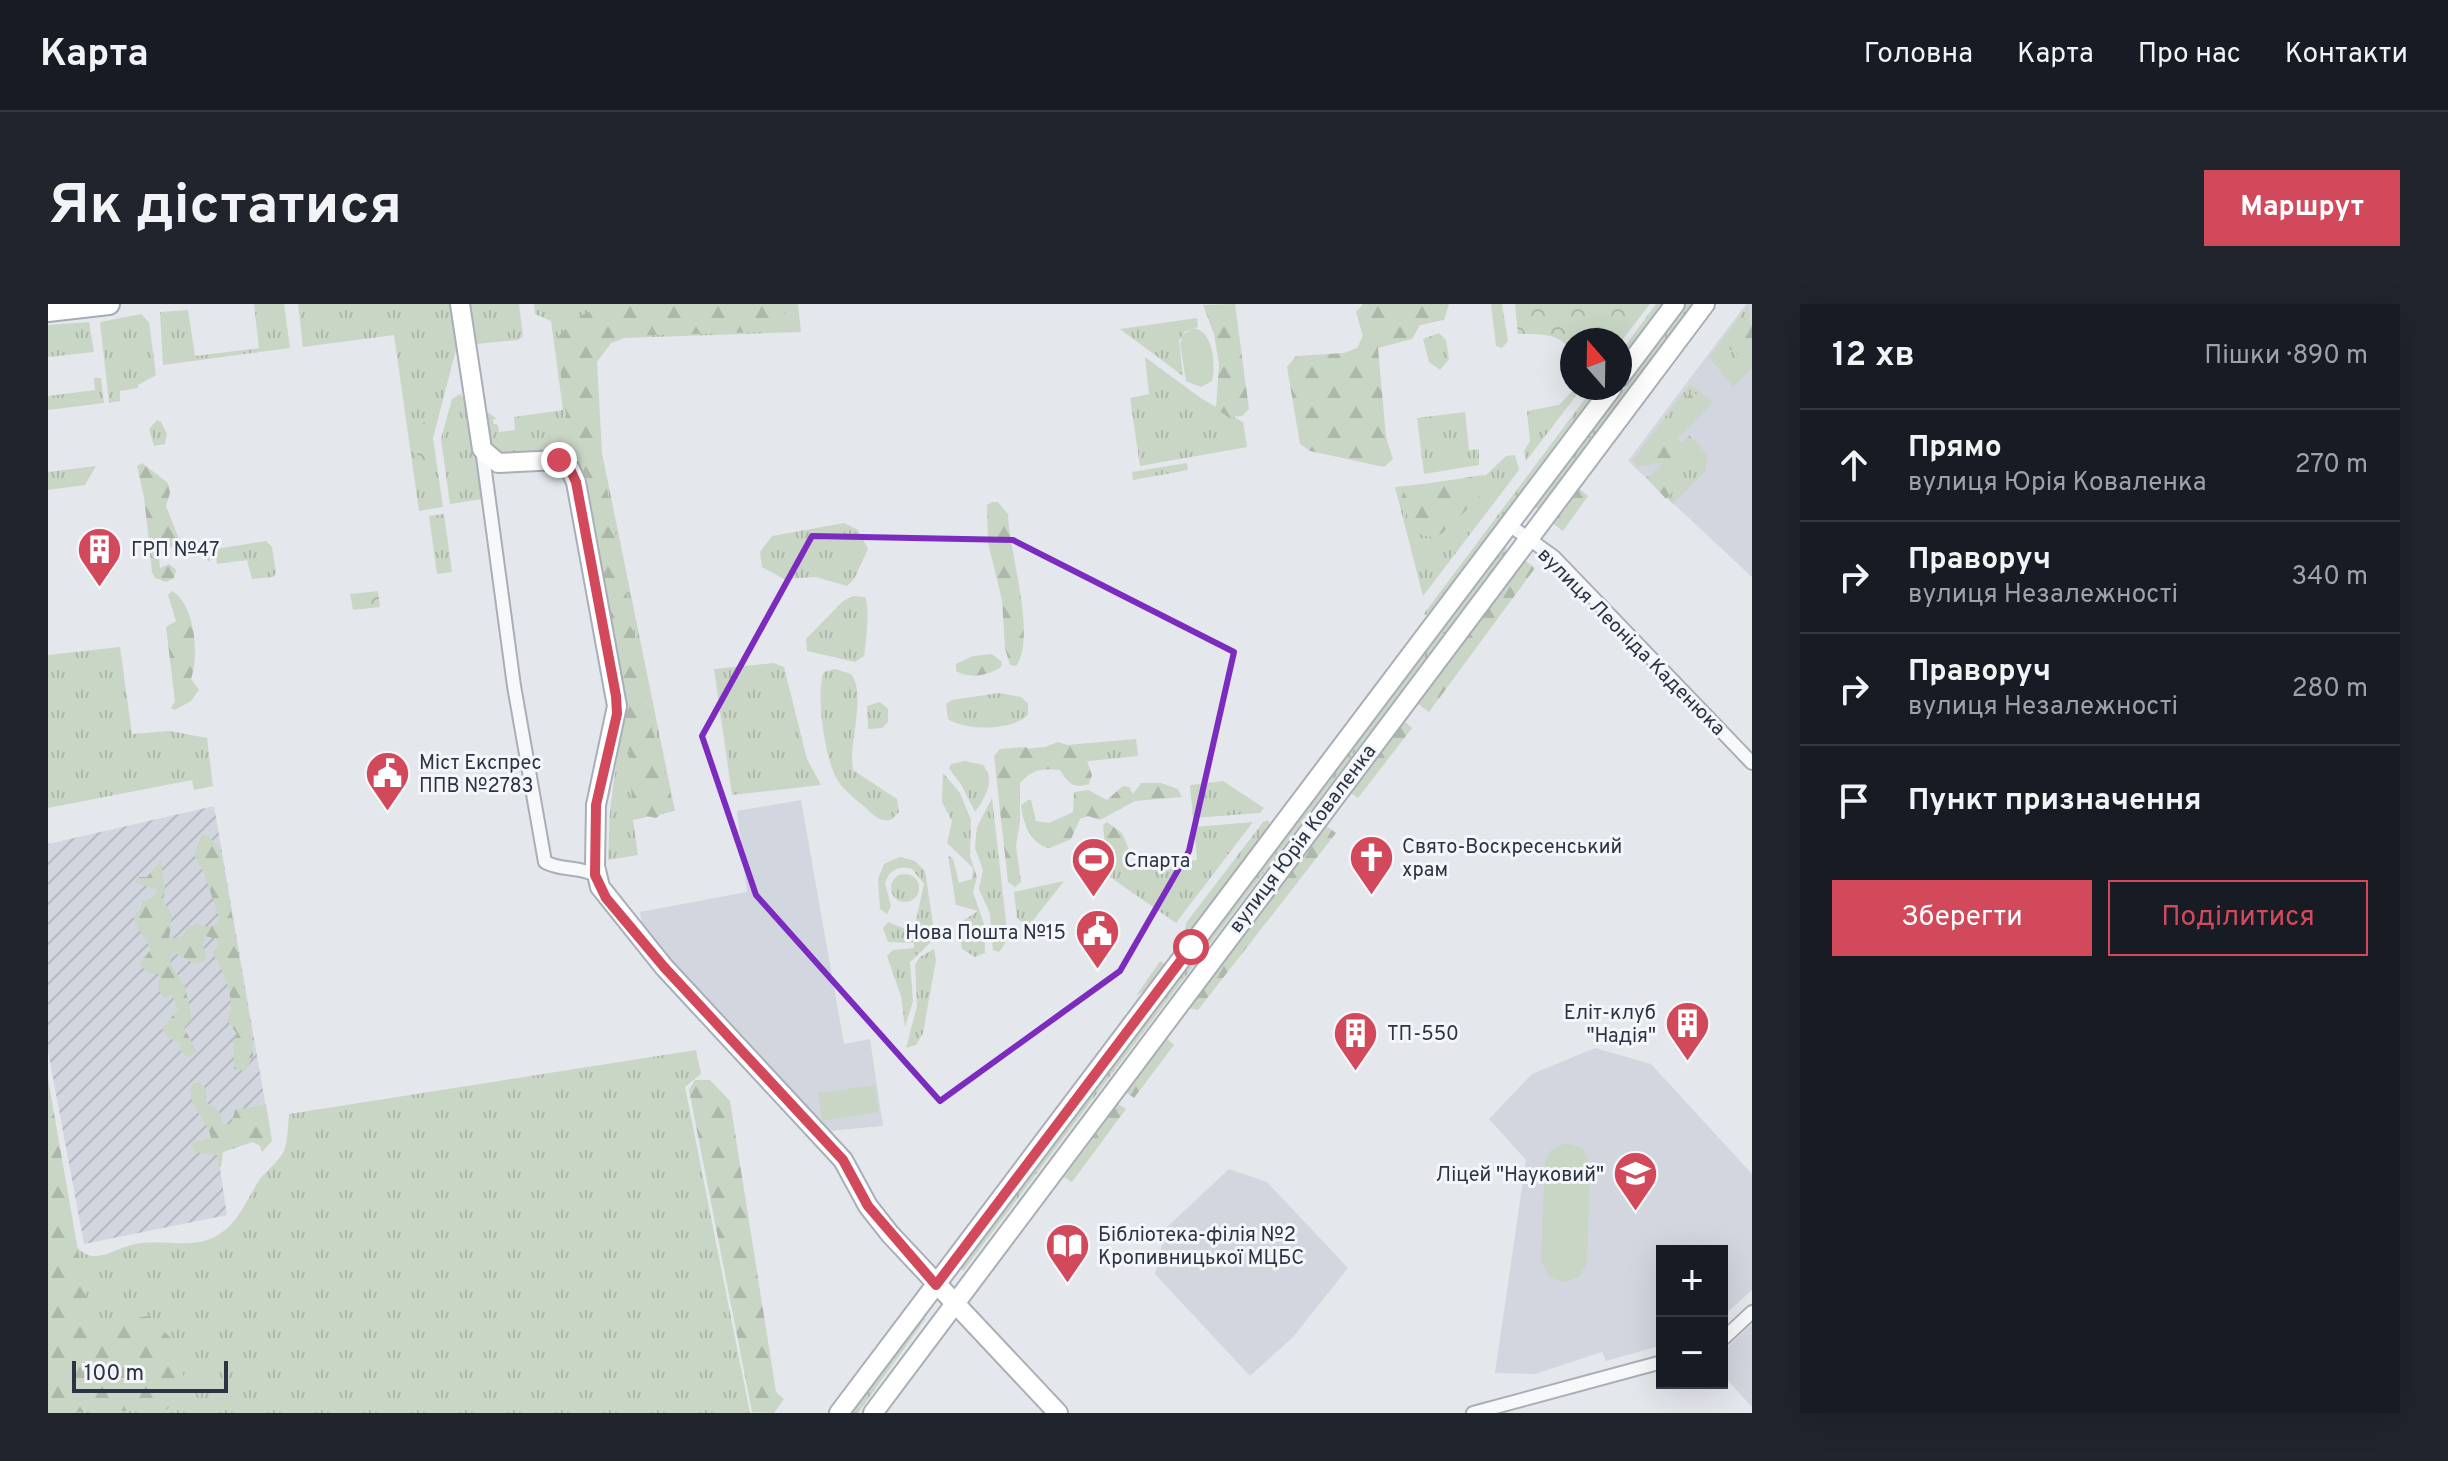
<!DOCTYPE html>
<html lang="uk">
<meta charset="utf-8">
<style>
:root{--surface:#171b24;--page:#20242c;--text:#f1f3f6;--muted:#9ea1a6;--line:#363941;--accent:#d1495b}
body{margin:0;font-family:Overpass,sans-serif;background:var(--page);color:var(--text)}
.controls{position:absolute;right:24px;bottom:24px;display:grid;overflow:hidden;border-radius:0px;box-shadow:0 8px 32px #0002}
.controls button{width:72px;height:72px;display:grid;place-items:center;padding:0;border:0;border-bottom:2px solid var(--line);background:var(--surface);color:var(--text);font:40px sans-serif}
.compass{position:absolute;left:1512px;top:24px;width:72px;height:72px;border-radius:50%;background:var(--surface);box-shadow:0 8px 32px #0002;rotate:340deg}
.scale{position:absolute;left:24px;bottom:20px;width:156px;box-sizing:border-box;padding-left:8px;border:4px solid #2b3445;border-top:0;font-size:22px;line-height:28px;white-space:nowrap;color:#2b3445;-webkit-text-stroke:6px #f4f6f9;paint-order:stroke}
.stop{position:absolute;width:24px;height:24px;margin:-18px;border:6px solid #d1495b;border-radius:50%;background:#fff}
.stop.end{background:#d1495b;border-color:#fff;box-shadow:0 2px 8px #0008}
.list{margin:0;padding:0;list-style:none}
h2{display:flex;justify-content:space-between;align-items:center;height:104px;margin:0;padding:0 32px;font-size:34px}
h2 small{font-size:26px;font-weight:400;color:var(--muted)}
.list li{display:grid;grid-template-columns:52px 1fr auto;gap:24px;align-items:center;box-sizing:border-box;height:112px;padding:0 32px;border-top:2px solid var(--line)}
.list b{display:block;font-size:30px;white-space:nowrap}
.list p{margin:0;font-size:26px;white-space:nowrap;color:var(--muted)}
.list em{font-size:26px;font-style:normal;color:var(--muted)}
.actions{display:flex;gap:16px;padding:24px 32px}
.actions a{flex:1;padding:18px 0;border:2px solid var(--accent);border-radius:0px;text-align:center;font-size:28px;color:var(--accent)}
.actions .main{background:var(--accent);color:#fff}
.icon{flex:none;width:44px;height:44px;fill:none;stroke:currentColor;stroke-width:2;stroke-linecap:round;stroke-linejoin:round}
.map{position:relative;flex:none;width:1704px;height:1109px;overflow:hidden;border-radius:0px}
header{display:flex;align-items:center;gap:48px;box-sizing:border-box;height:112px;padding:0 40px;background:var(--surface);border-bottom:2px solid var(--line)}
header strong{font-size:38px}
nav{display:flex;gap:44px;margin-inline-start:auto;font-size:28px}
.intro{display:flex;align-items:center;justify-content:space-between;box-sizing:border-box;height:192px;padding:0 48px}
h1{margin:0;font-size:56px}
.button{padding:20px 36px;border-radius:0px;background:var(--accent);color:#fff;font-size:28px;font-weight:700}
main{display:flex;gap:48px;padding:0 48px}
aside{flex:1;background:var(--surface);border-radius:0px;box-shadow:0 8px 32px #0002}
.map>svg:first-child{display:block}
</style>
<header>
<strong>Карта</strong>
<nav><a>Головна</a><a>Карта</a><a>Про нас</a><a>Контакти</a></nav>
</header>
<div class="intro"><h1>Як дістатися</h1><a class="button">Маршрут</a></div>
<main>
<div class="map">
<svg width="1704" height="1109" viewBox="0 0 1704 1109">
<defs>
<pattern id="industrial-furrows" width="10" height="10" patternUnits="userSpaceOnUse" patternTransform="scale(2)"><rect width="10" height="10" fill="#d2d6de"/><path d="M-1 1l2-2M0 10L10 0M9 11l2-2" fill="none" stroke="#b4b8c0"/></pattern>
<pattern id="grass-tufts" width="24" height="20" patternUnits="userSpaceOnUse" patternTransform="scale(2)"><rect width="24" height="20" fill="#c9d6c5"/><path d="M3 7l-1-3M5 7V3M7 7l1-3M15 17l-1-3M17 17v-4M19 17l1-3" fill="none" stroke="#adb8ab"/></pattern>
<pattern id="forest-firs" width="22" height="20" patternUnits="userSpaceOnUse" patternTransform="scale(2)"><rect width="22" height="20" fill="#c9d6c5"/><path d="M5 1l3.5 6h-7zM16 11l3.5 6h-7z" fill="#adb8ab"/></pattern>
<pattern id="park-crowns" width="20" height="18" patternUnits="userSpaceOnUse" patternTransform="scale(2)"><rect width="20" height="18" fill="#c9d6c5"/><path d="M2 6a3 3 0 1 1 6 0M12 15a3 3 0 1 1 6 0" fill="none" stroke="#adb8ab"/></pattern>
</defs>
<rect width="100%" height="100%" fill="#e4e7ec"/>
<g fill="#d2d6de">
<polygon points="1698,0 1704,0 1704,273 1580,157"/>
<polygon points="753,496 796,740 822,735 835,822 780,827 595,629 592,608 699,588 689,507"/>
<polygon points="1547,744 1603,760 1704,870 1704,986 1674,1013 1674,947 1614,947 1614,1041 1558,1057 1554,1048 1487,1070 1447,1069 1478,856 1441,815 1484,770"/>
<polygon points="1181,865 1219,878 1300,964 1245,1033 1202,1072 1107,970 1118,924"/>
<polygon points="1704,1020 1704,1103 1675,1071 1674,1054 1677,1046"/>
</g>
<polygon fill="url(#industrial-furrows)" points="166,502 222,827 168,838 179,911 36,940 0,747 0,540"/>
<g fill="url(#grass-tufts)">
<polygon points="206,0 236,0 242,44 115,61 112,8 140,6 147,52 211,44"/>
<polygon points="250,0 404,0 409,42 385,134 395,203 371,207 346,31 255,43"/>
<polygon points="417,0 471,0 475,32 470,36 428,40"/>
<polygon points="486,0 750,0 753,28 576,34 563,39 549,58 554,149 627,507 585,516 590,551 560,556 562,507 577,390 530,157 515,145 449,151 443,147 434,110 441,109 449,115 445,115 446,120 450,121 451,128 467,126 466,113 515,106 503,17 487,10"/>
<polygon points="1608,0 1616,0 1572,58 1572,49"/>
<polygon points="1638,0 1647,0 1491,204 1487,204"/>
<polygon points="1701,0 1704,64 1685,83 1661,53"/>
<polygon points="93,10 101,18 108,71 90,81 90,84 72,87 72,97 61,99 52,18"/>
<polygon points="1149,14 1150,23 1137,27 1131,37 1135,72 1072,25"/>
<polygon points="41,18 46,48 0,53 0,21"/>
<polygon points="1391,29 1398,36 1401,55 1392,66 1381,58 1375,35"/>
<polygon points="1097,53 1154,95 1195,118 1199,143 1092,162 1082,94 1101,90"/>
<polygon points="46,74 53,74 56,99 0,106 0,92 47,86"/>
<polygon points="1642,80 1665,98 1602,162 1590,162 1584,157"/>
<polygon points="1527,84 1534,84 1478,157 1476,147 1482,137 1479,107 1511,101"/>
<polygon points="1545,84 1553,84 1383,310 1375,311"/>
<polygon points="412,90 420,99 434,195 402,200 393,135 404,95"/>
<polygon points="1417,108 1421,146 1431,145 1431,161 1376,170 1369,114"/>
<polygon points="109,116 113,118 119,130 117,140 106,142 101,125"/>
<polygon points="1641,131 1660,151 1657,167 1625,200 1599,175"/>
<polygon points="1467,151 1471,166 1375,292 1347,183 1435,174 1458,152"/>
<polygon points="1139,159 1140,166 1085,176 1084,168"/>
<polygon points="48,162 37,181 0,186 0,168"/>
<polygon points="396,210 404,268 389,270 381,212"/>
<polygon points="796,219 810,226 820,245 806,275 799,282 768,273 736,275 714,263 712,248 724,232"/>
<polygon points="218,237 224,243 228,269 225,273 204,275 199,256 169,260 168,252 162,253 162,258 150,248"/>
<polygon points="1453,244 1458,244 1458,248 915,967 913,964"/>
<path d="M805,292L817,293C822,303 818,339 816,352L807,358L759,347L758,335L795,297Z"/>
<polygon points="72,343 84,430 122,427 159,434 165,482 146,486 144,476 0,504 0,351"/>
<polygon points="726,359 736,363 759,455 773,481 684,491 666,365"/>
<path d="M787,365L803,370C819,391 800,438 805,466L849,495L851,508L843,516C831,518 825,511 817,503C807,495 797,487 790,477C777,458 767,388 776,368Z"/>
<path d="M951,389L973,393L980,400V411C963,427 918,427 900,415L898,400L904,396Z"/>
<polygon points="832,398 840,405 840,418 834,424 820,425 819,402"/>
<polygon points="1088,435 1090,452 954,466 952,447"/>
<path d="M917,457L935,461C948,476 937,494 927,508L914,482L901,464L903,460Z"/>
<polygon points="895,469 912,489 923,516 922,552 929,573 925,588 936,620 937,649 927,653 914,645 910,620 930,607 908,601 900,551 905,555 911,579 924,575 925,564 899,539 904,517 894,498"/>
<polygon points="1175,477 1216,504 1212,509 1145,514 1142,481"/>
<polygon points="944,494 960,635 951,648 945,646 942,610 931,585 935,566 927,544 929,523"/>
<polygon points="1220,516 1222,521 1144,624 1137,626 1138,619 1215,518"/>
<polygon points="1205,518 1128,619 1062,573 1057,560 1059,564 1080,543 1082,563 1149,556 1146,523"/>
<path d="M852,553L867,557L877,567L886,627L883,638L862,658L865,697L857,723L853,692L839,652L845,646L866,644V639L840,638L835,624L840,618L855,624L867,621L876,580L864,565C851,561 841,566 837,579L843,602L839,610L832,605L830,576L836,560Z"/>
<circle cx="857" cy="584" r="14"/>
<polygon points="1016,577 983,619 976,620 969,614 966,588"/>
<polygon points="886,645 888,656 875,729 868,741 858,744 869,702 867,661 872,653"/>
<polygon points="1112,657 1119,661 1102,683 1088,692"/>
<path d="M648,746L653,770L637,783L702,1109H0V775L27,941C46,964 63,945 87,940C113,935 143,945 167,933C191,920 198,896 212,875C219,866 231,857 236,847C240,836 240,821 241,810Z"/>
<polygon points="878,1014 810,1109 803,1109 874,1015"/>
</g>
<g fill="url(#forest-firs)">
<polygon points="580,0 731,0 737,10 732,20 712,28 574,32 557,38 543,56 551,142 607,441 623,490 623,503 608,514 590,510 584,496 576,390 517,104 510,45 511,32 527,15 546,5"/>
<polygon points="1187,0 1201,105 1194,112 1180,113 1168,105 1171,60 1166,30 1155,1"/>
<polygon points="1315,0 1401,0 1396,16 1372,21 1364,35 1330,44 1338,133 1345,155 1336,163 1262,147 1252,140 1239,63 1248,52 1296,49 1309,44 1315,32 1308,8"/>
<polygon points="1443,0 1454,0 1460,37 1454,44 1448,42"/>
<polygon points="1704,20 1704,62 1697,66 1686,59 1690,49 1681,45 1690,28"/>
<polygon points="1643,88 1660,95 1659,101 1623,125 1626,134 1643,145 1633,162 1627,164 1621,159 1590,159 1597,148 1609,148 1616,124"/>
<polygon points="94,159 120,179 122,189 118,202 131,235 129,244 121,243 111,255 112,264 121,260 128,266 126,274 118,278 107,274 104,268 96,193 89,162"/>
<polygon points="1615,168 1623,170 1630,182 1618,195 1598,173"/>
<path d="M1435,171L1440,172L1442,180C1436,188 1398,228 1391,231C1382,235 1374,231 1366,228L1353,196L1357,183Z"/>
<polygon points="1529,183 1540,192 1515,227 1503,218"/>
<path d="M944,198H950L960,210C961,248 989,332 968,362L962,361L957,344L954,296L940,239L939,201Z"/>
<polygon points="1476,256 1487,264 1381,408 1369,399"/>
<path d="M124,287C148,301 151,353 143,375L151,386L143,397L127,406L123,404L127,397L118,323L128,317L120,291Z"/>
<path d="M944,350L954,358L953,363C940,372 921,375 908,367V360L925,352Z"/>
<polygon points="1355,416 1364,424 1310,494 1301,488"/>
<path d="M1010,438L1035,446L1044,471L1041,480C1025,485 1020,479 1012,466C994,464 984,466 972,479V518L968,542L973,578L967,583L960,578L946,452L952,445L978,443L988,455L994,453L997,443Z"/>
<path d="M1093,479H1113L1130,485L1134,493L1087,497L1052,516L1040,512L1032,515L1023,535L1002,544C984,543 974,517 973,501L980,496H983L988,517L1001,519L1025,508L1026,488L1040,486L1059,496L1075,482L1081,483L1085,490Z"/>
<polygon points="1059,518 1074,529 1080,543 1059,564 1055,521"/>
<polygon points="1277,521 1288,529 1150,706 1139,704"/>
<path d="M154,530L162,533L173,547L204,728L205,752L197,767L186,765L185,738L189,730L179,716C190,700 175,664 164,648L170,642L168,635L157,632L155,642L159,655C143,665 140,653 126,649L122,659L137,683L144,715L136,724L149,748L139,753L132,747L133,739L121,734L114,725L130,705L123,690L116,695L110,684L112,670H102L91,661L102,646C98,632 89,626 85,613L92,607L94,597L104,594L110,586L87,579L90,573H99L113,556L117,584L115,596L124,611L121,636L135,631L139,624L149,619L159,623L170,620L171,613L156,569L146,551Z"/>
<polygon points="1117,733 1126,741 1086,794 1078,788"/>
<polygon points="0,775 46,1038 72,1016 100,1012 128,1039 139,1088 118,1106 0,1109"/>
<polygon points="647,776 662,776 682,797 728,1088 736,1095 726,1109 704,1108 641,786"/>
<path d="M152,778L158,785V798L171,807L175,820H183L187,806L218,800L224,837L214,848L212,842L205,838L175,848L173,863H170L169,851L146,848L143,839L163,834C160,814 137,802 144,780Z"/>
<polygon points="1070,800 1078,805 1024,878 1016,873"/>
</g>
<g fill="url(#park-crowns)">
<path d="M1467,0H1602L1572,39L1524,36V51C1517,28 1489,30 1470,30Z"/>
<polygon points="380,118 385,155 370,157 365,120"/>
<polygon points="60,225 65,269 49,271 44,227"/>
<polygon points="330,287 332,303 305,306 302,290"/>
</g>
<g fill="#c9d6c5">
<path d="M1145,24C1165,26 1168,60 1164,77L1153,83L1138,77L1132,40L1135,30Z"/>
<polygon points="827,781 831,808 774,817 770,789"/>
<polygon points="1518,839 1535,844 1542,860 1539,959 1531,973 1516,978 1501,972 1493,956 1497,857 1503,846"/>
</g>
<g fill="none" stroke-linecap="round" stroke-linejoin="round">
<defs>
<g id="street">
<path d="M434,145L466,382L497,558C513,567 531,562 547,571"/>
<polyline points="1460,220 1506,253 1704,459"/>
<polyline points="1674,1036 1704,1008"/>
<polyline points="1425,1109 1614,1058"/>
</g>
<g id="secondary">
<polyline points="412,0 434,145 450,159 511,156 522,165 528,178 569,402 548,501 547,562 552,583 616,663 795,856 820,902 842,930 1010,1109"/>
<polyline points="1572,73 1627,0"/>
<polyline points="791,1109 1564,84"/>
<polyline points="825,1109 1657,0"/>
</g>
<polyline id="primary" points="0,7 61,0"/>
</defs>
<use href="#street" stroke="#a9aeb7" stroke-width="16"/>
<use href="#secondary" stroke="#a9aeb7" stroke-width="22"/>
<use href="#primary" stroke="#a3abb8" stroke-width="24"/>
<use href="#street" stroke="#f7f8fa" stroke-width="12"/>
<use href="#secondary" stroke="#fff" stroke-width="18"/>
<use href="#primary" stroke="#fff" stroke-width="20"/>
</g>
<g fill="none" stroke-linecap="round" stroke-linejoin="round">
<polyline stroke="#d1495b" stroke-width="10" points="511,156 522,165 528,178 568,392 569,410 548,501 547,571 558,594 616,663 795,856 820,902 888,981 1143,643"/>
</g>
<path fill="none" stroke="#7b2cbf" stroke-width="6" stroke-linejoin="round" d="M764,232L965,236L1186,348L1141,547L1072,667L892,797L708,591L654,432Z"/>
<defs>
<symbol id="building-pin" viewBox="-11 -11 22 30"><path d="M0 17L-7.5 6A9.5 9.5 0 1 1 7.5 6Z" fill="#d1495b" stroke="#f4f6f9"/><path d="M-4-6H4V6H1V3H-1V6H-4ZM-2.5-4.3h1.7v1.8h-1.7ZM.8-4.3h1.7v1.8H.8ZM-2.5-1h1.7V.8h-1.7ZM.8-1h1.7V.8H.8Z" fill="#fff"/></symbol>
<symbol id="civic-pin" viewBox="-11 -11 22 30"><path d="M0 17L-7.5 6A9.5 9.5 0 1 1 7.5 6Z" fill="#d1495b" stroke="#f4f6f9"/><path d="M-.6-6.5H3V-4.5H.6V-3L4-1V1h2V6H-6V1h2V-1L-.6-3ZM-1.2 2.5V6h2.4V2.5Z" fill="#fff"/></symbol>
<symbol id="church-pin" viewBox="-11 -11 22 30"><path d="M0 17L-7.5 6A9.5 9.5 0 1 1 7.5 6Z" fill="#d1495b" stroke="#f4f6f9"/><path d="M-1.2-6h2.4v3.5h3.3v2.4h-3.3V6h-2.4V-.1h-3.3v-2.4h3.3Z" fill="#fff"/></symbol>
<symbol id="stadium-pin" viewBox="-11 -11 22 30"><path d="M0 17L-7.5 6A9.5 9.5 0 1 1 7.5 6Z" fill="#d1495b" stroke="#f4f6f9"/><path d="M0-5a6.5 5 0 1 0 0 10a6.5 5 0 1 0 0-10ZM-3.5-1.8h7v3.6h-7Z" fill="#fff"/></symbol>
<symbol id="school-pin" viewBox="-11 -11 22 30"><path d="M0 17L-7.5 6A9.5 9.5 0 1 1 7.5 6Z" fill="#d1495b" stroke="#f4f6f9"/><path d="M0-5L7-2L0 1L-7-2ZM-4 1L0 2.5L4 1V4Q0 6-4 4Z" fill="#fff"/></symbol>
<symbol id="library-pin" viewBox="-11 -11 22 30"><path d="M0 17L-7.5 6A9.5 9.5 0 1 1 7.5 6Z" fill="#d1495b" stroke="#f4f6f9"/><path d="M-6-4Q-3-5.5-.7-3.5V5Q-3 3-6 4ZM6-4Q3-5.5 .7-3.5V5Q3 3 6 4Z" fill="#fff"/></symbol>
</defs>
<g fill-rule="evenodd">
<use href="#building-pin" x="26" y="220" width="51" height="69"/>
<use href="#civic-pin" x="314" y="444" width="51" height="69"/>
<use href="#church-pin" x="1298" y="528" width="51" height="69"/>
<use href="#stadium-pin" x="1020" y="530" width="51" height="69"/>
<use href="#civic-pin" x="1024" y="602" width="51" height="69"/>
<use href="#building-pin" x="1614" y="694" width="51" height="69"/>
<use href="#building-pin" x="1282" y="704" width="51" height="69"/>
<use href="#school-pin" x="1562" y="844" width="51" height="69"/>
<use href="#library-pin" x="994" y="916" width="51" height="69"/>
</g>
<g text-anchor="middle" stroke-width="6" stroke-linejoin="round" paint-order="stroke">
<g font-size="20" fill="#2b3445" stroke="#f4f6f9" text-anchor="start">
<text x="83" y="252">ГРП №47</text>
<text x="371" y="465">Міст Експрес<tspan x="371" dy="23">ППВ №2783</tspan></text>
<text x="1354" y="549">Свято-Воскресенський<tspan x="1354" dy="23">храм</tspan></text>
<text x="1076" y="563">Спарта</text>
<text x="1018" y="635" text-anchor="end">Нова Пошта №15</text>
<text x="1608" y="715" text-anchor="end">Еліт-клуб<tspan x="1608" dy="23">"Надія"</tspan></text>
<text x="1339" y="736">ТП-550</text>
<text x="1556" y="877" text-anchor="end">Ліцей "Науковий"</text>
<text x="1050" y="937">Бібліотека-філія №2<tspan x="1050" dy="23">Кропивницької МЦБС</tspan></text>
</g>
<g font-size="20" fill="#2b3445" stroke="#f4f6f9">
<text transform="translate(1584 337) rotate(45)" y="7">вулиця Леоніда Каденюка</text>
<text transform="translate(1254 534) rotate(-53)" y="7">вулиця Юрія Коваленка</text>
</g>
</g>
</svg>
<div class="controls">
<button>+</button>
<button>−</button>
</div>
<svg class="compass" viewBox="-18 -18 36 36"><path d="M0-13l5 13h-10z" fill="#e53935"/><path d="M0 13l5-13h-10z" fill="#9ea1a6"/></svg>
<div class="scale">100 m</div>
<div class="stop" style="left:1143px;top:643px"></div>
<div class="stop end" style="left:511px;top:156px"></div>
</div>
<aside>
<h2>12 хв<small>Пішки · 890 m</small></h2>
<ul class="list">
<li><svg class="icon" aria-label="ahead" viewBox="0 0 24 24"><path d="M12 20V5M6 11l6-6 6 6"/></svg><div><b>Прямо</b><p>вулиця Юрія Коваленка</p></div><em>270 m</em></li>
<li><svg class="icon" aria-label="right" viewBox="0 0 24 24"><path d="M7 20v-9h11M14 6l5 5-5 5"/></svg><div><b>Праворуч</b><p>вулиця Незалежності</p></div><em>340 m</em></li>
<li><svg class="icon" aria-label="right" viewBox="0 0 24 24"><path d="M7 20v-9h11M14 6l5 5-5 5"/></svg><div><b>Праворуч</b><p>вулиця Незалежності</p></div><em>280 m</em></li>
<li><svg class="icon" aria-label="arrive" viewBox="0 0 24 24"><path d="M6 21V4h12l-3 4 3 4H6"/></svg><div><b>Пункт призначення</b></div></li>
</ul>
<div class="actions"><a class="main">Зберегти</a><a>Поділитися</a></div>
</aside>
</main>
